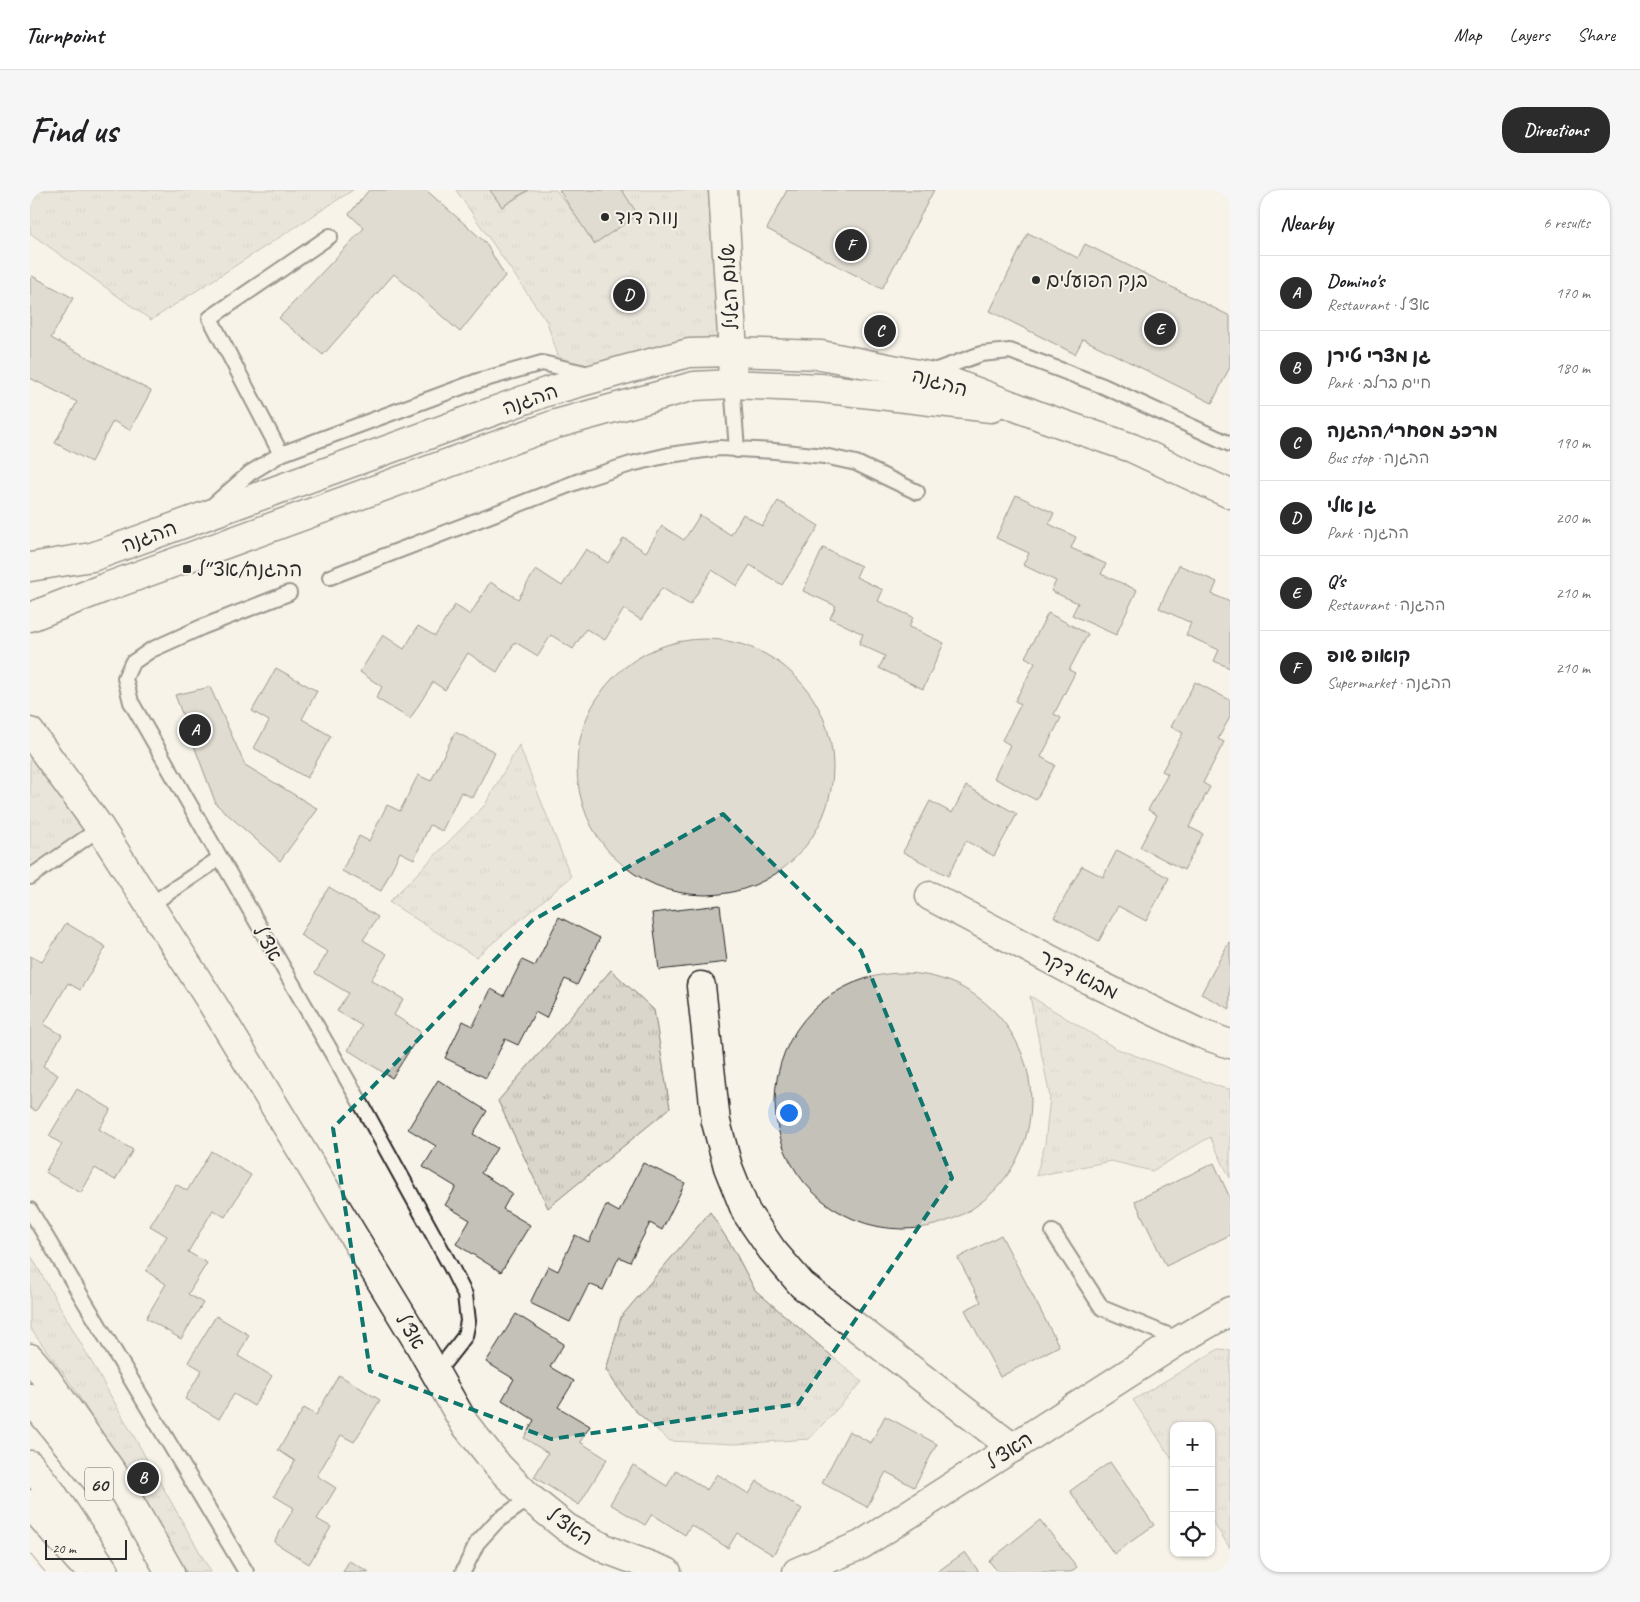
<!DOCTYPE html>
<meta charset="utf-8">
<style>
:root{--surface:#fff;--page:#f6f6f6;--text:#202124;--muted:#757577;--line:#e0e0e0;--accent:#2b2b2b}
body{margin:0;font-family:Caveat,"Playpen Sans Hebrew",sans-serif;background:var(--page);color:var(--text)}
.controls{position:absolute;right:15px;bottom:15px;display:grid;overflow:hidden;border-radius:10px;box-shadow:0 1px 4px #0004}
.controls button{width:45px;height:45px;display:grid;place-items:center;padding:0;border:0;border-bottom:1px solid var(--line);background:var(--surface);color:var(--text);font:25px sans-serif}
.scale{position:absolute;left:15px;bottom:12px;width:82px;box-sizing:border-box;padding-left:5px;border:2px solid #2b2b2b;border-top:0;font-size:14px;line-height:18px;white-space:nowrap;color:#2b2b2b;-webkit-text-stroke:4px #f7f3e8;paint-order:stroke}
.you{position:absolute;left:758px;top:922px;width:18px;height:18px;margin:-12px;border:4px solid #fff;border-radius:50%;background:#1a73e8;box-shadow:0 0 0 8px #1a73e833}
.badge{display:grid;place-items:center;width:32px;height:32px;border-radius:50%;background:var(--accent);color:#fff;font-size:16px;font-weight:700}
.pin{position:absolute;translate:-50% -50%;border:2px solid #fff;box-shadow:0 1px 5px #0006}
.list{margin:0;padding:0;list-style:none}
h2{display:flex;justify-content:space-between;align-items:center;height:65px;margin:0;padding:0 20px;font-size:21px}
h2 small{font-size:16px;font-weight:400;color:var(--muted)}
.list li{display:grid;grid-template-columns:32px 1fr auto;gap:15px;align-items:center;box-sizing:border-box;height:75px;padding:0 20px;border-top:1px solid var(--line)}
.list b{display:block;font-size:19px;white-space:nowrap}
.list p{margin:0;font-size:16px;white-space:nowrap;color:var(--muted)}
.list em{font-size:16px;font-style:normal;color:var(--muted)}
.icon{flex:none;width:28px;height:28px;fill:none;stroke:currentColor;stroke-width:2;stroke-linecap:round;stroke-linejoin:round}
.map{position:relative;flex:none;width:1200px;height:1382px;overflow:hidden;border-radius:20px}
header{display:flex;align-items:center;gap:30px;box-sizing:border-box;height:70px;padding:0 25px;background:var(--surface);border-bottom:1px solid var(--line)}
header strong{font-size:24px}
nav{display:flex;gap:28px;margin-inline-start:auto;font-size:18px}
.intro{display:flex;align-items:center;justify-content:space-between;box-sizing:border-box;height:120px;padding:0 30px}
h1{margin:0;font-size:35px}
.button{padding:12px 22px;border-radius:20px;background:var(--accent);color:#fff;font-size:18px;font-weight:700}
main{display:flex;gap:30px;padding:0 30px}
aside{flex:1;background:var(--surface);border-radius:20px;box-shadow:0 1px 4px #0004}
.map>svg:first-child{display:block}
</style>
<header>
<strong>Turnpoint</strong>
<nav><a>Map</a><a>Layers</a><a>Share</a></nav>
</header>
<div class="intro"><h1>Find us</h1><a class="button">Directions</a></div>
<main>
<div class="map">
<svg width="1200" height="1382" viewBox="0 0 1200 1382">
<defs>
<pattern id="grass-tufts" width="24" height="20" patternUnits="userSpaceOnUse" patternTransform="scale(1.25)"><rect width="24" height="20" fill="#dad6cc"/><path d="M3 7l-1-3M5 7V3M7 7l1-3M15 17l-1-3M17 17v-4M19 17l1-3" fill="none" stroke="#bbb8af"/></pattern>
</defs>
<rect width="100%" height="100%" fill="#f7f3e8"/>
<filter id="ink" filterUnits="userSpaceOnUse"><feTurbulence type="fractalNoise" baseFrequency=".02" numOctaves="2"/><feDisplacementMap in="SourceGraphic" scale="10" xChannelSelector="R" yChannelSelector="G"/><feConvolveMatrix kernelMatrix="1 2 1 2 8 2 1 2 1" color-interpolation-filters="sRGB"/></filter>
<g filter="url(#ink)">
<g fill="url(#grass-tufts)" stroke="#82807c">
<polygon points="0,0 323,0 121,130 0,43"/>
<polygon points="426,0 460,0 472,17 500,0 526,0 548,29 592,0 691,0 703,162 572,187 532,178 517,132"/>
<polygon points="489,555 541,687 446,767 359,712 455,615"/>
<polygon points="0,557 57,638 0,678"/>
<polygon points="581,780 624,820 640,918 518,1018 468,911"/>
<polygon points="1000,806 1085,858 1193,898 1200,899 1200,988 1180,947 1122,981 1081,971 1006,986 1015,954 1020,907"/>
<polygon points="680,1022 704,1060 725,1100 832,1192 779,1249 705,1254 640,1251 601,1217 576,1180 591,1127"/>
<polygon points="0,1064 181,1382 156,1382 42,1195 0,1138"/>
<polygon points="1189,1159 1200,1160 1200,1358 1181,1329 1181,1236 1144,1236 1144,1272 1103,1210"/>
</g>
<g fill="#c4c1b9" stroke="#2b2b2b">
<polygon points="339,0 396,0 455,52 475,86 430,142 364,84 293,165 249,128 334,38 319,24"/>
<polygon points="460,0 498,0 472,17"/>
<polygon points="529,0 592,0 608,25 564,54"/>
<polygon points="757,0 904,0 852,99 737,39"/>
<polygon points="998,43 1048,68 1055,54 1200,126 1200,177 1182,213 1053,149 1045,164 960,121"/>
<polygon points="2,86 43,108 21,148 121,201 100,240 83,231 61,272 25,253 47,212 0,188 0,90"/>
<polygon points="986,305 1024,323 1019,334 1046,347 1041,358 1076,374 1071,384 1107,400 1086,445 1042,425 1048,413 1021,401 1026,391 993,375 999,363 966,348"/>
<polygon points="748,311 789,336 752,395 720,375 707,396 682,380 660,415 632,398 611,430 594,419 575,450 556,439 543,459 521,445 508,466 485,452 467,482 438,463 415,500 403,492 380,529 346,508 352,497 330,482 353,445 374,459 388,436 405,446 425,415 440,425 460,392 488,409 506,379 532,396 556,359 578,373 594,348 616,362 632,336 654,350 670,325 701,345 713,324 732,336"/>
<polygon points="793,358 831,376 826,387 853,400 848,411 883,427 879,437 914,453 893,499 849,478 855,466 829,454 833,444 800,428 806,416 773,401"/>
<polygon points="1149,375 1187,392 1182,404 1200,412 1200,478 1184,471 1189,460 1156,445 1161,433 1129,418"/>
<polygon points="1018,423 1058,444 1039,480 1045,483 1024,524 1031,528 1011,567 1025,575 1006,610 964,588 980,555 972,550 991,514 985,511 1005,473 995,467"/>
<circle cx="675" cy="577" r="128"/>
<polygon points="246,478 287,501 272,529 301,546 277,588 224,558 239,531 222,521"/>
<polygon points="1165,492 1200,510 1200,527 1188,549 1194,552 1173,593 1180,597 1159,637 1173,644 1154,680 1110,657 1127,625 1118,620 1138,584 1132,581 1153,543 1141,537"/>
<polygon points="180,497 215,575 288,619 250,671 186,614 145,505"/>
<polygon points="425,542 465,562 443,608 431,602 412,641 400,635 384,669 370,662 351,701 312,681 329,646 339,651 357,615 370,621 388,585 401,591"/>
<polygon points="936,596 987,624 964,666 936,651 918,686 873,662 900,611 922,623"/>
<polygon points="1087,660 1139,688 1116,731 1088,716 1069,751 1024,727 1052,676 1073,687"/>
<polygon points="299,697 348,727 333,750 357,764 341,790 373,809 364,825 391,842 362,888 318,860 332,836 307,821 318,803 285,783 298,762 270,745"/>
<polygon points="690,715 697,772 629,780 622,723"/>
<polygon points="529,727 570,748 547,795 535,789 516,828 505,822 488,855 475,849 456,888 415,868 433,831 443,836 461,799 474,806 492,770 505,776"/>
<polygon points="36,733 76,757 50,800 38,793 14,834 32,845 13,876 28,885 6,921 0,918 0,766 12,772"/>
<polygon points="1199,752 1200,753 1200,819 1171,804"/>
<circle cx="873" cy="911" r="128"/>
<polygon points="408,890 457,921 443,944 467,958 451,983 482,1003 473,1019 500,1035 471,1082 426,1054 440,1030 415,1015 426,997 393,977 406,956 378,939"/>
<polygon points="47,899 81,919 69,939 103,960 85,990 65,978 51,1003 15,982 32,954 19,946"/>
<polygon points="181,961 221,985 195,1027 183,1020 158,1062 177,1073 158,1104 173,1113 151,1149 116,1128 136,1094 116,1081 137,1046 120,1036 146,994 157,1001"/>
<polygon points="613,973 655,993 632,1040 620,1033 600,1072 589,1067 573,1100 559,1094 540,1132 500,1113 518,1076 528,1081 545,1045 559,1052 576,1015 589,1022"/>
<polygon points="1184,973 1200,1008 1200,1045 1136,1076 1105,1011"/>
<polygon points="971,1045 1029,1156 970,1187 935,1120 951,1112 928,1068"/>
<polygon points="486,1124 534,1154 520,1177 544,1191 528,1217 560,1236 550,1252 577,1269 549,1315 504,1287 518,1263 494,1248 504,1230 472,1210 484,1189 456,1172"/>
<polygon points="186,1126 219,1145 208,1166 242,1186 224,1216 204,1204 189,1229 155,1209 172,1180 158,1172"/>
<polygon points="309,1185 350,1210 324,1252 311,1245 287,1286 306,1298 287,1329 301,1337 279,1374 244,1352 264,1318 244,1306 265,1271 248,1260 274,1218 286,1225"/>
<polygon points="855,1226 907,1254 884,1297 856,1282 837,1317 792,1293 819,1241 841,1253"/>
<polygon points="1080,1272 1124,1335 1084,1364 1040,1301"/>
<polygon points="603,1275 637,1296 646,1280 677,1300 687,1284 719,1304 727,1291 772,1319 743,1365 707,1343 698,1358 661,1335 655,1345 622,1324 615,1335 580,1314"/>
<polygon points="1010,1330 1047,1377 1041,1382 968,1382 959,1371"/>
<polygon points="935,1362 949,1382 907,1382"/>
<polygon points="319,1371 336,1380 339,1382 313,1382"/>
</g>
<g fill="none" stroke-linecap="round" stroke-linejoin="round">
<defs>
<g id="service">
<polyline points="901,182 951,164 980,161 1073,196 1200,254"/>
<polyline points="702,194 707,260"/>
<polyline points="251,264 180,128 300,46"/>
<polyline points="182,316 220,283 251,264 448,191 512,173 559,184"/>
<polyline points="300,387 557,288 601,274 639,265 689,258 745,261 794,266 826,273 887,302"/>
<polyline points="259,403 172,437 121,460 102,473 95,488 101,512 338,926 421,1077 435,1105 438,1131 435,1146 406,1183"/>
<polyline points="0,687 70,638"/>
<polyline points="120,715 190,668"/>
<polyline points="0,1020 216,1382"/>
<polyline points="1023,1042 1072,1118 1150,1150"/>
<polyline points="433,1382 447,1353 467,1331 500,1308"/>
</g>
<g id="minor">
<polyline points="693,0 703,162 702,194"/>
<polyline points="0,542 70,638 182,813 388,1152 434,1233 469,1277 500,1308 537,1338 578,1360 637,1382"/>
<polyline points="900,706 1059,790 1169,843 1200,854"/>
<polyline points="671,796 686,932 698,977 716,1022 742,1060 772,1095 983,1258"/>
<polyline points="767,1382 831,1355 1150,1150 1200,1121"/>
</g>
<g id="tertiary">
<polyline points="0,377 62,367 516,202 601,178 659,163 703,162 791,165 913,189 1012,227 1102,258 1200,304"/>
<polyline points="0,427 74,398 526,234 664,196 702,194 790,198 961,218"/>
</g>
<g id="trunk">
<polyline points="0,1168 11,1181 84,1285 140,1382"/>
<polyline points="0,1208 66,1290"/>
<polyline points="0,1275 22,1303 75,1382"/>
<polyline points="0,1314 50,1371"/>
</g>
</defs>
<use href="#service" stroke="#2b2b2b" stroke-width="18"/>
<use href="#minor" stroke="#2b2b2b" stroke-width="31"/>
<use href="#tertiary" stroke="#2b2b2b" stroke-width="31"/>
<use href="#trunk" stroke="#2b2b2b" stroke-width="31"/>
<use href="#service" stroke="#f7f3e8" stroke-width="14"/>
<use href="#minor" stroke="#f7f3e8" stroke-width="28"/>
<use href="#tertiary" stroke="#f7f3e8" stroke-width="28"/>
<use href="#trunk" stroke="#f7f3e8" stroke-width="28"/>
<polyline stroke="#2b2b2b" stroke-width="1" points="0,1364 15,1382"/>
</g>
</g>
<path d="M0 0H1200V1382H0ZM693,624L831,761L922,988L768,1214L521,1249L340,1181L303,938L503,730Z" fill="#f7f3e8" fill-opacity=".55" fill-rule="evenodd"/>
<path fill="none" stroke="#0f766e" stroke-width="4" stroke-dasharray="10 6" stroke-linejoin="round" d="M693,624L831,761L922,988L768,1214L521,1249L340,1181L303,938L503,730Z"/>
<g fill="#2b2b2b" stroke="#f7f3e8" stroke-width="2">
<circle cx="575" cy="27" r="5"/>
<circle cx="1006" cy="90" r="5"/>
<rect x="152" y="374" width="10" height="10" rx="2.5"/>
</g>
<g text-anchor="middle" stroke-width="4" stroke-linejoin="round" paint-order="stroke">
<rect fill="#f7f3e8" stroke="#686764" stroke-width="1" x="55" y="1277.5" width="28" height="33" rx="4"/>
<g font-size="19" font-weight="bold" fill="#2b2b2b">
<text x="69" y="1301">60</text>
</g>
<g font-size="20" fill="#2b2b2b" stroke="#f7f3e8" text-anchor="start">
<text x="585" y="34">נווה דוד</text>
<text x="1016" y="97">בנק הפועלים</text>
<text x="167" y="386">ההגנה/אצ״ל</text>
</g>
<g font-size="20" fill="#2b2b2b" stroke="#f7f3e8">
<text transform="translate(699 97) rotate(-93)" y="7">שלום הגליל</text>
<text transform="translate(910 192) rotate(16)" y="7">ההגנה</text>
<text transform="translate(500 209) rotate(-19)" y="7">ההגנה</text>
<text transform="translate(119 346) rotate(-20)" y="7">ההגנה</text>
<text transform="translate(238 753) rotate(60)" y="7">אצ"ל</text>
<text transform="translate(1049 784) rotate(27)" y="7">מבוא דקר</text>
<text transform="translate(381 1141) rotate(59)" y="7">אצ"ל</text>
<text transform="translate(979 1260) rotate(-33)" y="7">האצ"ל</text>
<text transform="translate(540 1336) rotate(34)" y="7">האצ"ל</text>
</g>
</g>
</svg>
<div class="controls">
<button>+</button>
<button>−</button>
<button><svg class="icon" aria-label="locate" viewBox="0 0 24 24"><circle cx="12" cy="12" r="6"/><path d="M12 2v4M12 18v4M2 12h4M18 12h4"/></svg></button>
</div>
<div class="scale">20 m</div>
<div class="you"></div>
<div class="pin badge" style="left:165px;top:540px">A</div>
<div class="pin badge" style="left:113px;top:1288px">B</div>
<div class="pin badge" style="left:850px;top:141px">C</div>
<div class="pin badge" style="left:599px;top:105px">D</div>
<div class="pin badge" style="left:1130px;top:139px">E</div>
<div class="pin badge" style="left:821px;top:55px">F</div>
</div>
<aside>
<h2>Nearby<small>6 results</small></h2>
<ul class="list">
<li><span class="badge">A</span><div><b>Domino's</b><p>Restaurant · אצ&quot;ל</p></div><em>170 m</em></li>
<li><span class="badge">B</span><div><b>גן מצרי טירן</b><p>Park · חיים ברלב</p></div><em>180 m</em></li>
<li><span class="badge">C</span><div><b>מרכז מסחרי/ההגנה</b><p>Bus stop · ההגנה</p></div><em>190 m</em></li>
<li><span class="badge">D</span><div><b>גן אלי</b><p>Park · ההגנה</p></div><em>200 m</em></li>
<li><span class="badge">E</span><div><b>Q's</b><p>Restaurant · ההגנה</p></div><em>210 m</em></li>
<li><span class="badge">F</span><div><b>קואופ שופ</b><p>Supermarket · ההגנה</p></div><em>210 m</em></li>
</ul>
</aside>
</main>
